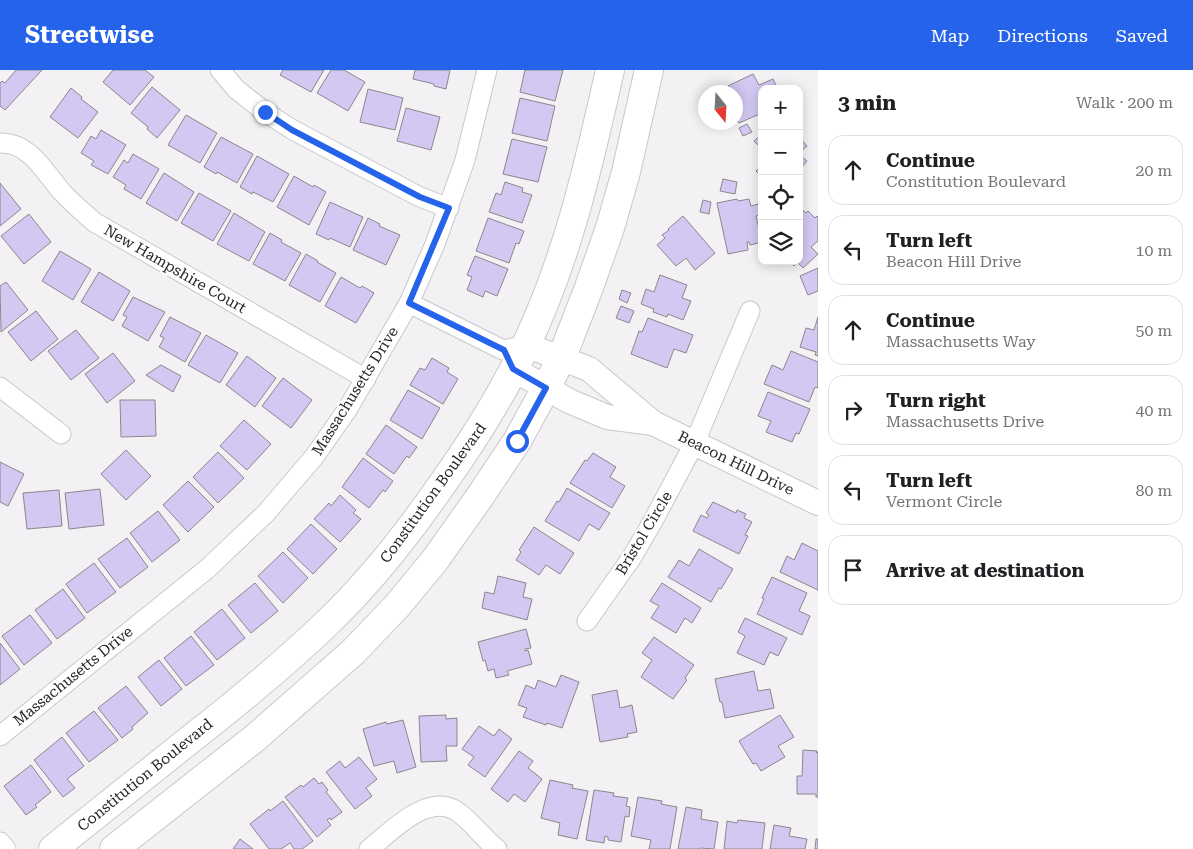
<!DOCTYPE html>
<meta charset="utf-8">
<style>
:root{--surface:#fff;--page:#f2f2f2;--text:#202124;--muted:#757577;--line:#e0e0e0;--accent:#2563eb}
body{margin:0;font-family:"Roboto Serif",serif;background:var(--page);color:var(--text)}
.controls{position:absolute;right:15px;top:15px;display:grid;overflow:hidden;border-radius:10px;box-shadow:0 2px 12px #0003}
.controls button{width:45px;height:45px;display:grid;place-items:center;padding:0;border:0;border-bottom:1px solid var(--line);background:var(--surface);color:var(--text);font:25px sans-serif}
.compass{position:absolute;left:698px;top:15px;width:45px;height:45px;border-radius:50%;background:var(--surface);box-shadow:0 2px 12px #0003;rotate:162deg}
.stop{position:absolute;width:15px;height:15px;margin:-11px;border:4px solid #2563eb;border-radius:50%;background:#fff}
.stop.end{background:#2563eb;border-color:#fff;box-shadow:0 1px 5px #0008}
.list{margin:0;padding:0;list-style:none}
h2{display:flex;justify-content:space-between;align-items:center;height:65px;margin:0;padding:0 20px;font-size:21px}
h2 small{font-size:16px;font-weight:400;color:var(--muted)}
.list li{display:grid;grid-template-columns:32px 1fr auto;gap:15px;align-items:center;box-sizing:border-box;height:70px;margin:0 10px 10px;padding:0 10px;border:1px solid var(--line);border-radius:15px}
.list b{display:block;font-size:19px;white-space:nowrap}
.list p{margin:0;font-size:16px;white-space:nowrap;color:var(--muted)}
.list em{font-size:16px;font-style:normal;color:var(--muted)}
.icon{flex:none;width:28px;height:28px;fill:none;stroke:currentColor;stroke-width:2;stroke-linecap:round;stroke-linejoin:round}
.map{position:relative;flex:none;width:818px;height:779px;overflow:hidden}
header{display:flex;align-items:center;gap:30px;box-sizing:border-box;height:70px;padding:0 25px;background:var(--accent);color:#fff}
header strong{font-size:24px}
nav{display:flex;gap:28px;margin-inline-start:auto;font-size:18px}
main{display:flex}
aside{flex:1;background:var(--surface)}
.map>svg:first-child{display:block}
</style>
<header>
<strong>Streetwise</strong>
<nav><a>Map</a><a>Directions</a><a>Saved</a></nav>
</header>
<main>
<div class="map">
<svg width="818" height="779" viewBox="0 0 818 779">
<rect width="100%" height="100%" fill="#f3f1f4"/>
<g fill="#d2c8f2" stroke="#89888b">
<polygon points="16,0 42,0 5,40 0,36 0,13 2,11 5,13"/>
<polygon points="113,0 145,0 154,7 130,35 103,12"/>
<polygon points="283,0 324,0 311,22 280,5"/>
<polygon points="331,0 344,0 365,12 348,41 317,23"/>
<polygon points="415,0 450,0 446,19 434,16 434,14 413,9"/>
<polygon points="525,0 563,0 555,31 520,22"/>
<polygon points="753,4 759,15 773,9 778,19 762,19 762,43 739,53 736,46 736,22 731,22 728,16"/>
<polygon points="152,17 180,40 157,68 147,59 148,57 131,43"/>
<polygon points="71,18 82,27 81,29 98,42 78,68 50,47"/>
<polygon points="368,19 403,28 395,60 360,52"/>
<polygon points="520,28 555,36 547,71 512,63"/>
<polygon points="406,38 440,47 431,80 397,71"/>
<polygon points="186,45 217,63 200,93 168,75"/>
<polygon points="747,54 752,62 743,66 739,58"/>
<polygon points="101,60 126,75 108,104 91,95 94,91 81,83 91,66 96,69"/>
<polygon points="762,64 762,79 754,71"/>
<polygon points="221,67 253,84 237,113 217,102 216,104 204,97"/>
<polygon points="799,67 807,76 799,83"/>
<polygon points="512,69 547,77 538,112 503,104"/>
<polygon points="133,84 159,99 141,129 124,119 126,115 113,107 124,90 128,93"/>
<polygon points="799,85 807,91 800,99 799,98"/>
<polygon points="257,86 289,104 273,132 253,122 252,124 240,117"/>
<polygon points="762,95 762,107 756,101"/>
<polygon points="164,103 194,122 177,151 146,133"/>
<polygon points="294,106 313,117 314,115 326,122 309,155 277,137"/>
<polygon points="723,109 737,112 735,124 720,121"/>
<polygon points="505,112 523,118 522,122 532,125 522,153 489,142 496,123 501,125"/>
<polygon points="0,113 21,139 0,156"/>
<polygon points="199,123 231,141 213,171 181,153"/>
<polygon points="737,129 738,131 749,129 751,136 758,134 761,145 756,146 762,172 750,175 749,172 747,172 748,180 728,184 717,133"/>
<polygon points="703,130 711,132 709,144 700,142"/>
<polygon points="330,132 363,147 350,177 330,168 329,170 316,164"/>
<polygon points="799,137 806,143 808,141 815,148 817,146 818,147 818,171 811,177 818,184 803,198 797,192 794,196 789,191 799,191"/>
<polygon points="234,143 265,162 249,191 217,174"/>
<polygon points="29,144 51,172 24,194 1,166"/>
<polygon points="683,146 715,183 695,200 686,188 676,196 657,175 665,168 662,165 669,160 668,159"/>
<polygon points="368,148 380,154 379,156 400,165 386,195 353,180"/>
<polygon points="488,148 524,161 519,174 516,173 509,193 476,181"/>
<polygon points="270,163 282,170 281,172 301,183 285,211 253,194"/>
<polygon points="60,181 91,199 73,230 42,211"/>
<polygon points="306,184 318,191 317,192 336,203 320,232 289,215"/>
<polygon points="475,186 508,199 497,226 485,221 483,227 467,220 472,207 467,205"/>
<polygon points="818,198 818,221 808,225 800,206"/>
<polygon points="99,202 130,221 113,251 81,232"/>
<polygon points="660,205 687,215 682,228 691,231 683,250 668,244 667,247 653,242 654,239 641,234 646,219 654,222"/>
<polygon points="341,207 360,218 362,216 374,223 356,253 325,236"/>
<polygon points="6,212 28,240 1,262 0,216"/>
<polygon points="622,220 631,223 627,233 619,229"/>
<polygon points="133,227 165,242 148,271 122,256 127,247 123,245"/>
<polygon points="621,236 634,241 629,253 616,248"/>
<polygon points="36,241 58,269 31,291 8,262"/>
<polygon points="170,247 201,263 185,292 159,277 164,268 160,266"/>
<polygon points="818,247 818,286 815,285 816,282 800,277 806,258 814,260"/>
<polygon points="648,248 693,265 686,283 674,279 667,298 631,284 639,261 642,262"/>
<polygon points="76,260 99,288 71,310 48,281"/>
<polygon points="206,265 238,283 220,313 188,295"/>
<polygon points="791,281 818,292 818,318 815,317 809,332 764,314 772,295 783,300"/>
<polygon points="113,283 135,311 107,333 85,304"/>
<polygon points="247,286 276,308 255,337 226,315"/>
<polygon points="432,288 449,298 447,302 458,309 443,334 410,315 420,298 425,300"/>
<polygon points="161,295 181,306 173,322 146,305"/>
<polygon points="283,308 312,330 291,358 262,336"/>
<polygon points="408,320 440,338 422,369 390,350"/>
<polygon points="768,322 810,339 799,364 796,363 792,372 766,362 771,351 758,346"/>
<polygon points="120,330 155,330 156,366 121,367"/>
<polygon points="244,350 271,374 247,400 220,376"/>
<polygon points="386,355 417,377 409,388 407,386 394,404 366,384"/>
<polygon points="126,380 151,406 126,430 101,404"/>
<polygon points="218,382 244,408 218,433 193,407"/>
<polygon points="593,383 616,397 610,407 625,416 612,438 570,413 585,390 587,391"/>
<polygon points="363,388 393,411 385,422 383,420 369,438 342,417"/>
<polygon points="0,392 24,404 8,436 0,432"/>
<polygon points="188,411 214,437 188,462 163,435"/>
<polygon points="567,418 610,443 599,460 589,454 579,471 545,451 557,431 559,432"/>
<polygon points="100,419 104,455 69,459 65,423"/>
<polygon points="59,420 62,456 27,459 23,423"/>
<polygon points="340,425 356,440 353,443 361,449 340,472 314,449 329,433 331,436"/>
<polygon points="713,432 736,443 737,440 746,444 744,448 752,452 745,465 748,466 739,484 693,461 701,445 707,448 709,445 706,443"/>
<polygon points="158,441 180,470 152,492 130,463"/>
<polygon points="311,454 337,479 313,504 287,479"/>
<polygon points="534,457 574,483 560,504 546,495 539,505 516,490 521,482 519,480"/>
<polygon points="127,468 148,497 120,518 98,489"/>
<polygon points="802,473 818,481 818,520 780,502 787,486 794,490"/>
<polygon points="699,479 733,499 721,519 719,518 711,532 668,507 679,490 689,496"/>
<polygon points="283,482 308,508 283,533 258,506"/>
<polygon points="94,493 116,522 87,543 66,514"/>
<polygon points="498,506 526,513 523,527 532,529 527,550 482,538 485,522 494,524"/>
<polygon points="772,507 807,523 799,541 810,546 802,565 757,544 764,529 762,528"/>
<polygon points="255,513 278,541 251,563 228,535"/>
<polygon points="662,513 701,538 692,553 685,548 676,563 651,548 659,536 650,531"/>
<polygon points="63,519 85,548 57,569 35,540"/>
<polygon points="222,539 245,568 217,590 194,562"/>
<polygon points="30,545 52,573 24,595 2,566"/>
<polygon points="745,548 787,568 778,586 770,582 764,595 737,583 745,566 738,562"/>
<polygon points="526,559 531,578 525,579 525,581 528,580 532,594 507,601 509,605 496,608 494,599 488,601 485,590 483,591 478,572"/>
<polygon points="191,566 214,595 186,616 164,588"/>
<polygon points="654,567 694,595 685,608 687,610 673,629 641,607 652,590 642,583"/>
<polygon points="0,573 20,599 0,615"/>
<polygon points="159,590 182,619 161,636 138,607"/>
<polygon points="754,601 758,621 770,619 774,638 725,648 722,632 720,632 715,609"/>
<polygon points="561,605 579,612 562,658 547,653 546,655 523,647 527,638 518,635 526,615 535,619 538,610 556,617"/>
<polygon points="126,616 148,643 132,657 133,659 122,668 98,638"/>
<polygon points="617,620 620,638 632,635 637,662 627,664 628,667 600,672 592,625"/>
<polygon points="94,641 118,670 89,692 66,663"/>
<polygon points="446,645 446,649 457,648 457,676 446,676 447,691 421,692 419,646"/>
<polygon points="780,645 794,667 778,676 785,687 761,701 756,693 753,694 739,671"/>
<polygon points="403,650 416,697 397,703 394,691 374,696 363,659 386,652 387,654"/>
<polygon points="479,656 494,666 499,659 512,669 485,707 468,695 474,687 462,679"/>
<polygon points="62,667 84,696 67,709 75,718 63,727 34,690"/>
<polygon points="803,680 817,681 816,683 818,682 818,727 816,727 816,724 797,724 797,706 802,706"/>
<polygon points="519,681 533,691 528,698 542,709 525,732 514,724 508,732 491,719"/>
<polygon points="359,687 377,709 366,718 372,726 355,739 326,702 340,691 345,698"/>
<polygon points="31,695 51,722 35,735 37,737 26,745 4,716"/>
<polygon points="314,708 319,714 322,712 328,720 326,722 342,742 331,750 330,748 327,750 331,755 317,767 285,727 301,715 303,717"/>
<polygon points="550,710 573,715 572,718 588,721 577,769 558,765 560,753 541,748"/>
<polygon points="594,720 614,723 613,726 628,728 626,736 630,737 629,747 625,746 621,772 608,770 608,767 605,766 604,773 586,770"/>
<polygon points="638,727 662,731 661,734 677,737 670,779 649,779 651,770 631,766"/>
<polygon points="283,731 313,771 302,779 294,779 290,773 281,779 269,779 250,754 269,739 270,741"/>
<polygon points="686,737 702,740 701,749 718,752 714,779 700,778 699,779 678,779"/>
<polygon points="738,750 765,753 762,779 724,779 727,751 737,753"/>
<polygon points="774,755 791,758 789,766 807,769 805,779 770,779"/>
<polygon points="240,769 253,779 233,779"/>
<polygon points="816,769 818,769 818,779 815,779"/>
</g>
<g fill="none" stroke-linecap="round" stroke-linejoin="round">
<defs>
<g id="minor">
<polyline points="220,0 236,19 265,42 293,60 420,127 449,138"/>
<path d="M0,73C30,72 45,103 62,122C72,133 83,142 94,152L366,309"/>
<polyline points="409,233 503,280 526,275"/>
<polyline points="0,317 61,364"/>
<polyline points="587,551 632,487 653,451 695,372 750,241"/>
<polyline points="0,666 207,499 266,443 314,387 347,340 409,233 435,174 465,90 487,0"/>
<polyline points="0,772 6,779"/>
<path d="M369,779C391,762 428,721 458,742C472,752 483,768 497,779"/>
</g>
<g id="tertiary">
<polyline points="526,275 589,299 653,353 818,433"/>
<polyline points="513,299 569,331 607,347 653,353"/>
</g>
<g id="secondary">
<path d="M53,779C99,742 146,705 192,668C238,632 283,595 325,555C367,515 403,470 436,423C470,376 501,327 526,275C568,187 589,94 610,0"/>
<polyline points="114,779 255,668 353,582 397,536 435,490 481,425 517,371 546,318 562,287 588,220 610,158 626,102 649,0"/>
</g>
</defs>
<use href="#minor" stroke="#c9c7ca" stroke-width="21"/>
<use href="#tertiary" stroke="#c9c7ca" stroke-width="26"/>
<use href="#secondary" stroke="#c9c7ca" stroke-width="30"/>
<use href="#minor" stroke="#fff" stroke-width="19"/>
<use href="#tertiary" stroke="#fff" stroke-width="24"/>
<use href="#secondary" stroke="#fff" stroke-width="28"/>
</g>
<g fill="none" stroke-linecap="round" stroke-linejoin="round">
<polyline stroke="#2563eb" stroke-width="6" points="265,42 292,60 420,127 449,138 409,233 504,280 513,299 546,318 517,371"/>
</g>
<g text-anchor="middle" stroke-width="4.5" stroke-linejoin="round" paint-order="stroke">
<g font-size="15" fill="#272627" stroke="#fff">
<text transform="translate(175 199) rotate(30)" y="5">New Hampshire Court</text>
<text transform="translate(355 321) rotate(-58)" y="5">Massachusetts Drive</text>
<text transform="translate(736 393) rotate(26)" y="5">Beacon Hill Drive</text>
<text transform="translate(433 423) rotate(-54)" y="5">Constitution Boulevard</text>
<text transform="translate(644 463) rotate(-59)" y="5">Bristol Circle</text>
<text transform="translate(73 606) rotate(-39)" y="5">Massachusetts Drive</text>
<text transform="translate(145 705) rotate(-39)" y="5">Constitution Boulevard</text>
</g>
</g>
</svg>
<div class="controls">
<button>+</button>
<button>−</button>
<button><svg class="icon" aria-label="locate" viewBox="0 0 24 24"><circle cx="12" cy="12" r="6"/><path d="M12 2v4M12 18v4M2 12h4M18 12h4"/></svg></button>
<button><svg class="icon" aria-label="layers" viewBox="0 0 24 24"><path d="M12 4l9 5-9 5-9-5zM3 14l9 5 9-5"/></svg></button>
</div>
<svg class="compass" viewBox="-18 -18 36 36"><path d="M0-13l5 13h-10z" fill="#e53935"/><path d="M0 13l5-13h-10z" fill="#757577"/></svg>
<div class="stop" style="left:517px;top:371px"></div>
<div class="stop end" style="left:265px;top:42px"></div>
</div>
<aside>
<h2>3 min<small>Walk · 200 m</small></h2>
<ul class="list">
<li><svg class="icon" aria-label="ahead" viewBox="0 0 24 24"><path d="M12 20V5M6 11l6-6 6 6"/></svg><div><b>Continue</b><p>Constitution Boulevard</p></div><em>20 m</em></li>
<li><svg class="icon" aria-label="left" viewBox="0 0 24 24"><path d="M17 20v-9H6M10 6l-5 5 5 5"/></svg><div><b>Turn left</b><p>Beacon Hill Drive</p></div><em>10 m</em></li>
<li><svg class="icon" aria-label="ahead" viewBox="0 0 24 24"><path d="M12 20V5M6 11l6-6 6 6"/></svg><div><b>Continue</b><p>Massachusetts Way</p></div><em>50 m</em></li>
<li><svg class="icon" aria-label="right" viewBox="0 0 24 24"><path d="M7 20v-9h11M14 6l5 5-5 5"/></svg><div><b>Turn right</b><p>Massachusetts Drive</p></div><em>40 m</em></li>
<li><svg class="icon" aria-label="left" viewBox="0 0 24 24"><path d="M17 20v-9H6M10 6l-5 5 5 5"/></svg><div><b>Turn left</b><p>Vermont Circle</p></div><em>80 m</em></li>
<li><svg class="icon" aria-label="arrive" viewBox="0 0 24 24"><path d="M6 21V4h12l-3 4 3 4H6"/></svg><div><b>Arrive at destination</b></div></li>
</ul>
</aside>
</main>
